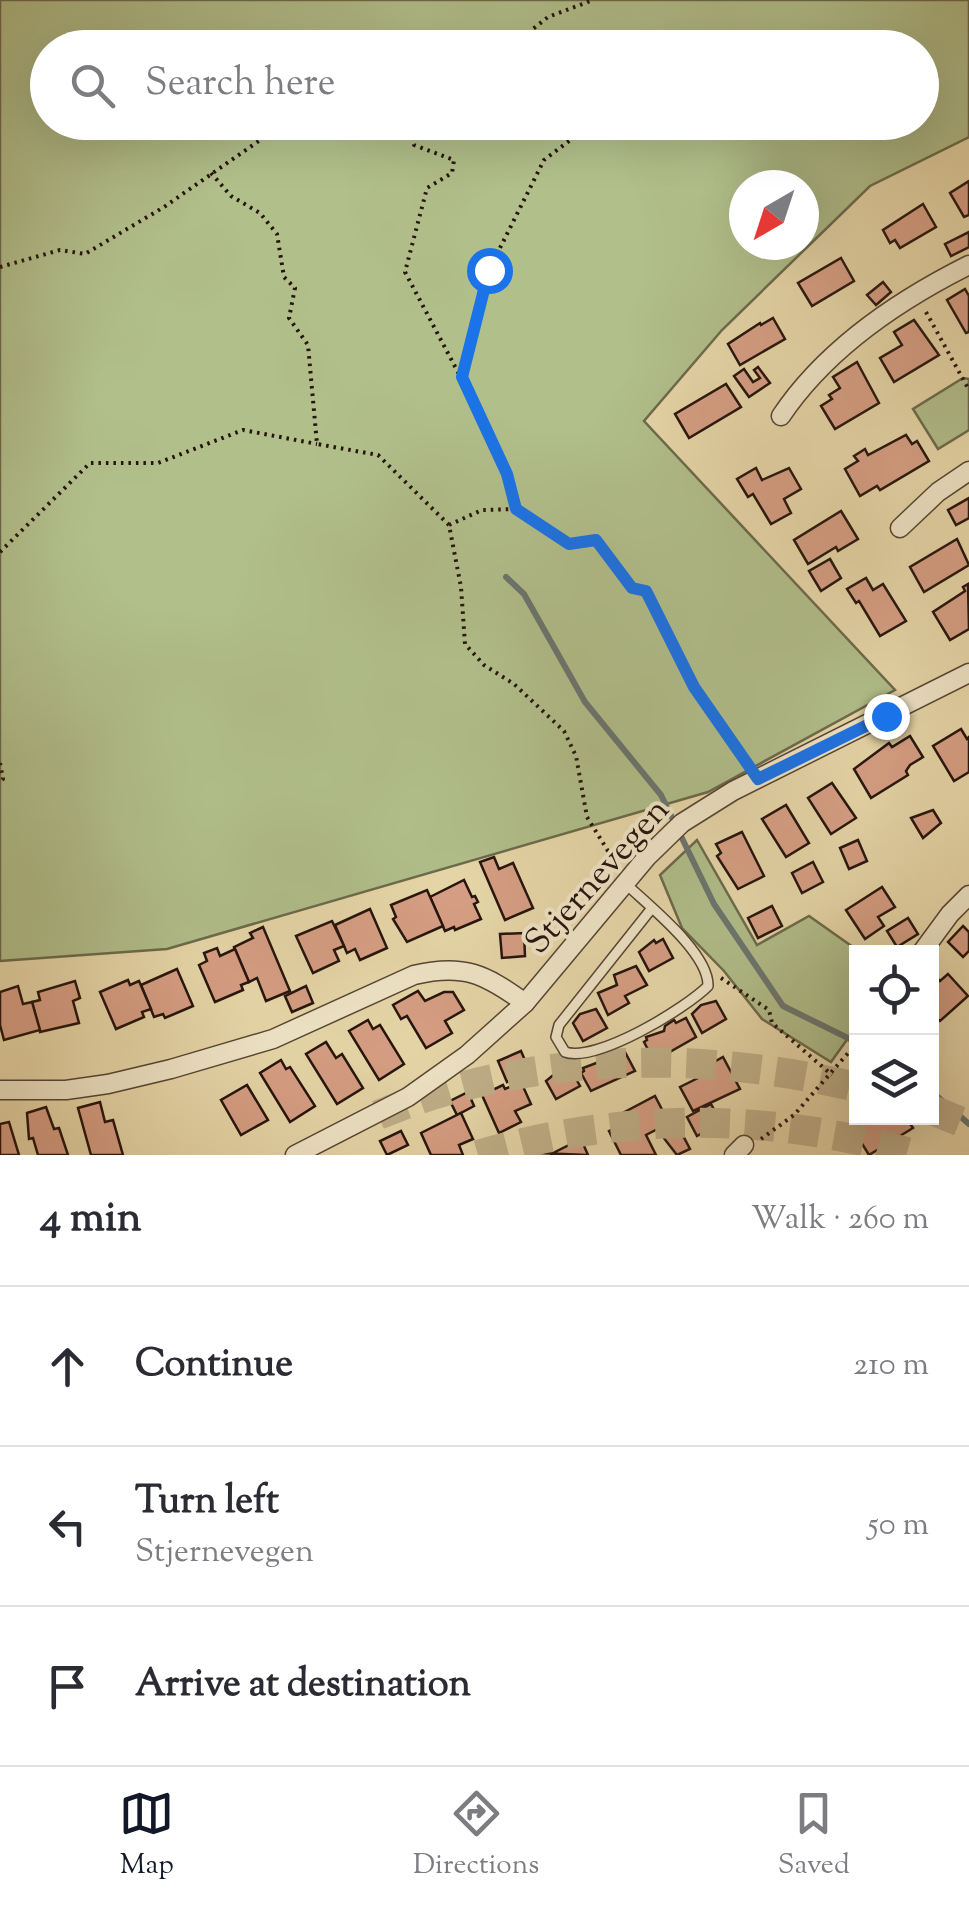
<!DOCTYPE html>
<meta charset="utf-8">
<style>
:root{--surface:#fff;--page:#f7f7f7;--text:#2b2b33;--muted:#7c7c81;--line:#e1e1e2;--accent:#111827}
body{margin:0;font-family:"Sorts Mill Goudy",serif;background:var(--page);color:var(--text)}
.controls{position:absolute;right:30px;bottom:30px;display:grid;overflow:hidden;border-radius:0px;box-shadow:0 10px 40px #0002}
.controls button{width:90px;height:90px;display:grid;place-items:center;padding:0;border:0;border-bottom:2px solid var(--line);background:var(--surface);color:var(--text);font:50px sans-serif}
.compass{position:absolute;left:729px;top:170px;width:90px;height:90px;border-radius:50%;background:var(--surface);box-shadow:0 10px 40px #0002;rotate:219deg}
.stop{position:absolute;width:30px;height:30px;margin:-22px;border:8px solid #1a73e8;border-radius:50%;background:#fff}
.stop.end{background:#1a73e8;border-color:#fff;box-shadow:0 2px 10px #0008}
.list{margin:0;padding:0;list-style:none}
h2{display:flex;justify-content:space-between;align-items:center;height:130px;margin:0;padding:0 40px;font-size:42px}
h2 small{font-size:32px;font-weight:400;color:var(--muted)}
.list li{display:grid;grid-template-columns:65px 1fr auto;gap:30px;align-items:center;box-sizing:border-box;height:160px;padding:0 40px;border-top:2px solid var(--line)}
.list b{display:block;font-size:38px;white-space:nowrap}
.list p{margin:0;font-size:32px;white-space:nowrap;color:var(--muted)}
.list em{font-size:32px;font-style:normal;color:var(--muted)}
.icon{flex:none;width:55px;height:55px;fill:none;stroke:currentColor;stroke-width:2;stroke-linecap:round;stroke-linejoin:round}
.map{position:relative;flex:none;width:969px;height:1155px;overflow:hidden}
.search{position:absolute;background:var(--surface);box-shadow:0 10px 40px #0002;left:30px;right:30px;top:30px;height:110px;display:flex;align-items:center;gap:25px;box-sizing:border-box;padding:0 35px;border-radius:55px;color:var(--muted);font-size:38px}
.sheet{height:610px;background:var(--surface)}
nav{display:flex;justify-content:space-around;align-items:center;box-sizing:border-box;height:140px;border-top:2px solid var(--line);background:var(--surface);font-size:28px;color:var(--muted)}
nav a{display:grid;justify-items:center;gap:5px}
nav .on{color:var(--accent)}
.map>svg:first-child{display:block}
</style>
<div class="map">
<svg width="969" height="1155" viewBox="0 0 969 1155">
<rect width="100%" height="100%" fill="#e7d7a9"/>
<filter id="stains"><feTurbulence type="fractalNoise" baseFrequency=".002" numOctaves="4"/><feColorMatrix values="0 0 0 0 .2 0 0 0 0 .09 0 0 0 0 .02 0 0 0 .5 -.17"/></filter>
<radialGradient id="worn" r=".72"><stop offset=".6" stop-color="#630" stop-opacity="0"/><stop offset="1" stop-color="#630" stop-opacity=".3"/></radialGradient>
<g fill="#b1bf8b" stroke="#6b6a4c" stroke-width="2.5" fill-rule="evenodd">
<path d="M0,0H969V137L870,186L722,330L644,421L895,690L708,792L167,949L0,961ZM48,48H922V122H48ZM804,185V245H744V185Z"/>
<polygon points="963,378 969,379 969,430 938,449 913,409"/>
<polygon points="697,840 757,945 809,916 860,952 856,952 856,1027 831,1062 762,1019 724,971 682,928 660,875"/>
</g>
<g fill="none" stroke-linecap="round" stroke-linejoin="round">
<g stroke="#6a766f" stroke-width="6">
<polyline points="506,577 524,594 585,702 661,795 714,904 783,1006 856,1042"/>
<polyline points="932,1092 969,1124"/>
</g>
</g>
<g fill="#d79f85" stroke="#25140d" stroke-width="2.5">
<polygon points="969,181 969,215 964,217 950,193"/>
<polygon points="923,204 936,227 900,248 895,240 890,243 883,230"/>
<polygon points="969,232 969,247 951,256 945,244"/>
<polygon points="841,258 854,281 812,306 798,283"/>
<polygon points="883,282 891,292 876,305 867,295"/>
<polygon points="965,289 969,296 969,332 966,333 947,300"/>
<polygon points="773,318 785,339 740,365 728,344 760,323 761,325"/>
<polygon points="914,320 939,355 894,382 880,358 902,345 894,332"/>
<polygon points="857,362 879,403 835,429 821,406 832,399 829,395 840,388 833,377"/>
<polygon points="758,367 770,383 749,397 734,376 744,369 753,382 760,378 754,370"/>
<polygon points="726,384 741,407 689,438 675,414"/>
<polygon points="906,435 912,444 917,441 929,461 880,490 877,486 860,496 845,469 858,461 854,456 865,449 868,455"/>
<polygon points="756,468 762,480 789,468 801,489 784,499 791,513 771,524 753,494 748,497 737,479"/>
<polygon points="969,498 969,518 956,525 948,510"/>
<polygon points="841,511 858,539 838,551 836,547 808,564 794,540"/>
<polygon points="957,539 969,565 924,592 910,567"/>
<polygon points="830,559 841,578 821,591 809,571"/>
<polygon points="866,578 873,590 883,584 906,621 880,636 859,601 856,603 847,589"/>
<polygon points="968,584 969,629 950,640 933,612 965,591 963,587"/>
<polygon points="961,729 967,739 969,737 969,772 954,781 933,746"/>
<polygon points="910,736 923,757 910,765 906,771 908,775 871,798 854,769 889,743 892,747"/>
<polygon points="832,783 856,818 831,834 808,798"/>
<polygon points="786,805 809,843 786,857 762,819"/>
<polygon points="933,810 941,823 923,838 911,818"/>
<polygon points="742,832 764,876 738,889 717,856 721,853 716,844"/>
<polygon points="858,840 867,861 849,869 840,848"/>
<polygon points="494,857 499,869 513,863 533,908 505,920 480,862"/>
<polygon points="813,862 823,882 802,893 792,873"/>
<polygon points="464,880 472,897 475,896 478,902 474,904 481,919 455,930 454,927 445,931 430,897"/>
<polygon points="882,887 895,907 878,917 884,926 865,939 846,910"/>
<polygon points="427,890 443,926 407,942 393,919 396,917 391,905"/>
<polygon points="772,906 782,926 758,938 748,918"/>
<polygon points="370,909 387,948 360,960 355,949 347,953 335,925"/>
<polygon points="908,918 918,934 897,947 887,931"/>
<polygon points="332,921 344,946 334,950 339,961 313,973 296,936"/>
<polygon points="963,926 969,932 969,951 963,957 948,942"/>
<polygon points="263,927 290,991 266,1001 257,978 249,982 234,947 253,938 250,933"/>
<polygon points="524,933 525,956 502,958 500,934"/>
<polygon points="663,939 673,958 649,971 639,952 654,940 656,943"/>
<polygon points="217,948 220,956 235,949 249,982 241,985 243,990 215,1002 199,965 207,961 204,953"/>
<polygon points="636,966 647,985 625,996 629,1003 608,1015 598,993 617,985 614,975"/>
<polygon points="177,969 193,1006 165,1018 163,1014 154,1017 141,985"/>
<polygon points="948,974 968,996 940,1021 932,1015 932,982 937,978 940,981"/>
<polygon points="128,980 130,985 139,981 151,1009 142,1012 144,1017 116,1029 100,992"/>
<polygon points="75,981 80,998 73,1001 79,1023 40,1032 32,1002 40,1000 38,992"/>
<polygon points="18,986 23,1004 32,1002 40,1030 4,1040 0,1025 0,992"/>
<polygon points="306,986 313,1003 292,1012 285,996"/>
<polygon points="418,991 425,1001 444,992 453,992 464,1010 445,1021 452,1033 426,1048 407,1016 401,1019 393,1005"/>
<polygon points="716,1001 726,1019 702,1033 692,1014 701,1005"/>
<polygon points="596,1009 607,1028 583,1041 573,1023 580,1014"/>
<polygon points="686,1018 696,1037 654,1061 644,1042 647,1040 646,1037 664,1031 665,1026 674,1020 676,1023"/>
<polygon points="368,1020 373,1029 380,1025 404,1064 379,1080 349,1031"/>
<polygon points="326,1042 336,1058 342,1054 363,1088 337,1104 306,1054"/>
<polygon points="521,1051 530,1072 507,1082 498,1061"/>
<polygon points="625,1052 635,1071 591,1091 581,1073 584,1071 583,1068"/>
<polygon points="723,1057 740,1089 693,1111 680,1087 708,1073 705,1067"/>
<polygon points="281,1060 286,1069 290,1067 315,1106 290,1122 260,1073"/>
<polygon points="563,1067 565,1071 570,1068 580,1086 556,1099 546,1081"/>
<polygon points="521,1082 531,1104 515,1111 521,1122 499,1133 482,1095 503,1085 505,1089"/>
<polygon points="247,1085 268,1120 241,1135 221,1100"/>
<polygon points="468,1092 474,1106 457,1115 450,1101"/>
<polygon points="655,1096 669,1123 646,1135 656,1155 621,1155 609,1131 621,1125 617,1116"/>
<polygon points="100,1102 105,1122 113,1120 123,1155 91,1155 78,1108"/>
<polygon points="711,1104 721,1122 697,1136 687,1117"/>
<polygon points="46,1107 54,1129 59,1128 68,1155 38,1155 33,1138 29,1139 27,1113"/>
<polygon points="461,1113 473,1139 459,1145 463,1155 431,1155 421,1133"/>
<polygon points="861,1118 906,1118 913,1128 869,1155 853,1129 864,1122"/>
<polygon points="9,1122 19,1155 0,1155 0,1124"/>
<polygon points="679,1128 690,1149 677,1155 663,1137"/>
<polygon points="401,1131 408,1145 387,1155 380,1141"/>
<polygon points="581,1139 588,1155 538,1153 548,1148 551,1154"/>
</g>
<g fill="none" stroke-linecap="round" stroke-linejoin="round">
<g stroke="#c0b08a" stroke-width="30" stroke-dasharray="30 15" stroke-linecap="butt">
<polyline points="932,1110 969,1125"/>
<path d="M378,1115C528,1052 700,1050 856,1087"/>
<path d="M478,1155C623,1112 772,1112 917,1155"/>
</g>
<defs>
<path id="lane" d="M626,884C649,906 709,953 708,986C685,1009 596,1063 565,1052L556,1037L559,1025L652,908"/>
<g id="street">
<path d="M781,416C826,349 897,301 969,265"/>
<polyline points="900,528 938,492 969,471"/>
<polyline points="922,952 950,914 969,895"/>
<path d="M0,1090H66L108,1084L171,1069L273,1039L414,975C463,963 485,974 525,1003"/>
<polyline points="295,1155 408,1097 467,1055 525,1003 647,857 682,823 733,791 969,673"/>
<polyline points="734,1155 744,1145"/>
</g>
</defs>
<use href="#lane" stroke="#564534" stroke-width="12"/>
<use href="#street" stroke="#564534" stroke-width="21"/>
<g stroke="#25140d" stroke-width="4" stroke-dasharray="2.5 5" stroke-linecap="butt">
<polyline points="519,40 536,48"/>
<polyline points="494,48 519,40 548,17 593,0"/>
<path d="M411,122L414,145L454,160L452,173L427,188L405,272L487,427C496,455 509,480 516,509L569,544L596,540L632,588L646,591L694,687L748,764"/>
<polyline points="211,173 231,196 260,213 277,234 284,277 295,288 289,318 308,345 317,444 378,455 449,525 461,587 465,644 484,665 514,684 564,731 576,756 587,817 608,851 618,859"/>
<polyline points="0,267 60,250 85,254 164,207 286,122"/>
<polyline points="926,312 969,390"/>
<polyline points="462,377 489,270 544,160 594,122"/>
<polyline points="449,525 482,510 516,509"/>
<polyline points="0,552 90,463 158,463 243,430 317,444"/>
<polyline points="0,763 3,779 0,781"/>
<polyline points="721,978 769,1010 772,1023 832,1075"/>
<polyline points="761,1139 794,1115 856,1044"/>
</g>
<use href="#lane" stroke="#efe5c7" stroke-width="9"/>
<use href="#street" stroke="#efe5c7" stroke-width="18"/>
</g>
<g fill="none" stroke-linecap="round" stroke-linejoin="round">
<polyline stroke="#1a73e8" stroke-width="12" points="489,270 462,377 507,474 516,509 569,544 596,540 632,588 646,591 694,687 758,779 886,716"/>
</g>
<g text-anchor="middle" stroke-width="8" stroke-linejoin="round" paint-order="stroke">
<g font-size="35" fill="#25140d" stroke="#efe5c7">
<text transform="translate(596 875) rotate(-48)" y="12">Stjernevegen</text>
</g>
</g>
<rect width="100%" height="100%" filter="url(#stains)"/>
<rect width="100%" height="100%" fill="url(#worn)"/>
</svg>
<div class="controls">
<button><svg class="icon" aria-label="locate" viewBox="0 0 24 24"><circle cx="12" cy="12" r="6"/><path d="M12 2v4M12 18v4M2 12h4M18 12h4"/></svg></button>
<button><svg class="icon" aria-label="layers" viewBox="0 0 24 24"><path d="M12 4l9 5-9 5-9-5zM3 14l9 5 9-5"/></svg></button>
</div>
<svg class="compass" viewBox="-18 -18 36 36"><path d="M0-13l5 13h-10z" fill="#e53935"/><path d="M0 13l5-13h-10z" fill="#7c7c81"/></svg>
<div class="stop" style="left:489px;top:270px"></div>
<div class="stop end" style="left:886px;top:716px"></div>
<div class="search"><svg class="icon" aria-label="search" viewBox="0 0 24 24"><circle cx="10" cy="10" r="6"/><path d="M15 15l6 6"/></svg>Search here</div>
</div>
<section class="sheet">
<h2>4 min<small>Walk · 260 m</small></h2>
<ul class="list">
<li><svg class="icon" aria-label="ahead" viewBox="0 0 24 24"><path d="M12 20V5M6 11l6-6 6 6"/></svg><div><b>Continue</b></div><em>210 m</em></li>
<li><svg class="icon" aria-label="left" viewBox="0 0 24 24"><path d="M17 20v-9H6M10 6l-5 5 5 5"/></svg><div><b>Turn left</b><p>Stjernevegen</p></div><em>50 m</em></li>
<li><svg class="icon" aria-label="arrive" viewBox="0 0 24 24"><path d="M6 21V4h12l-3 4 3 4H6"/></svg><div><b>Arrive at destination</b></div></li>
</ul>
</section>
<nav>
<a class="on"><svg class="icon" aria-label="map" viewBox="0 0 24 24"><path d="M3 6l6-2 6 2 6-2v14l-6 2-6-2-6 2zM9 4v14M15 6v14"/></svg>Map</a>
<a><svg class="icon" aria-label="directions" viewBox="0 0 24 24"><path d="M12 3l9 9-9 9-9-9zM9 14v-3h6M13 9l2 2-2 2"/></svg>Directions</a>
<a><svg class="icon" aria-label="saved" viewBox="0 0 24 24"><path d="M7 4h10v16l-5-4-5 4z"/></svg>Saved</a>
</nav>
